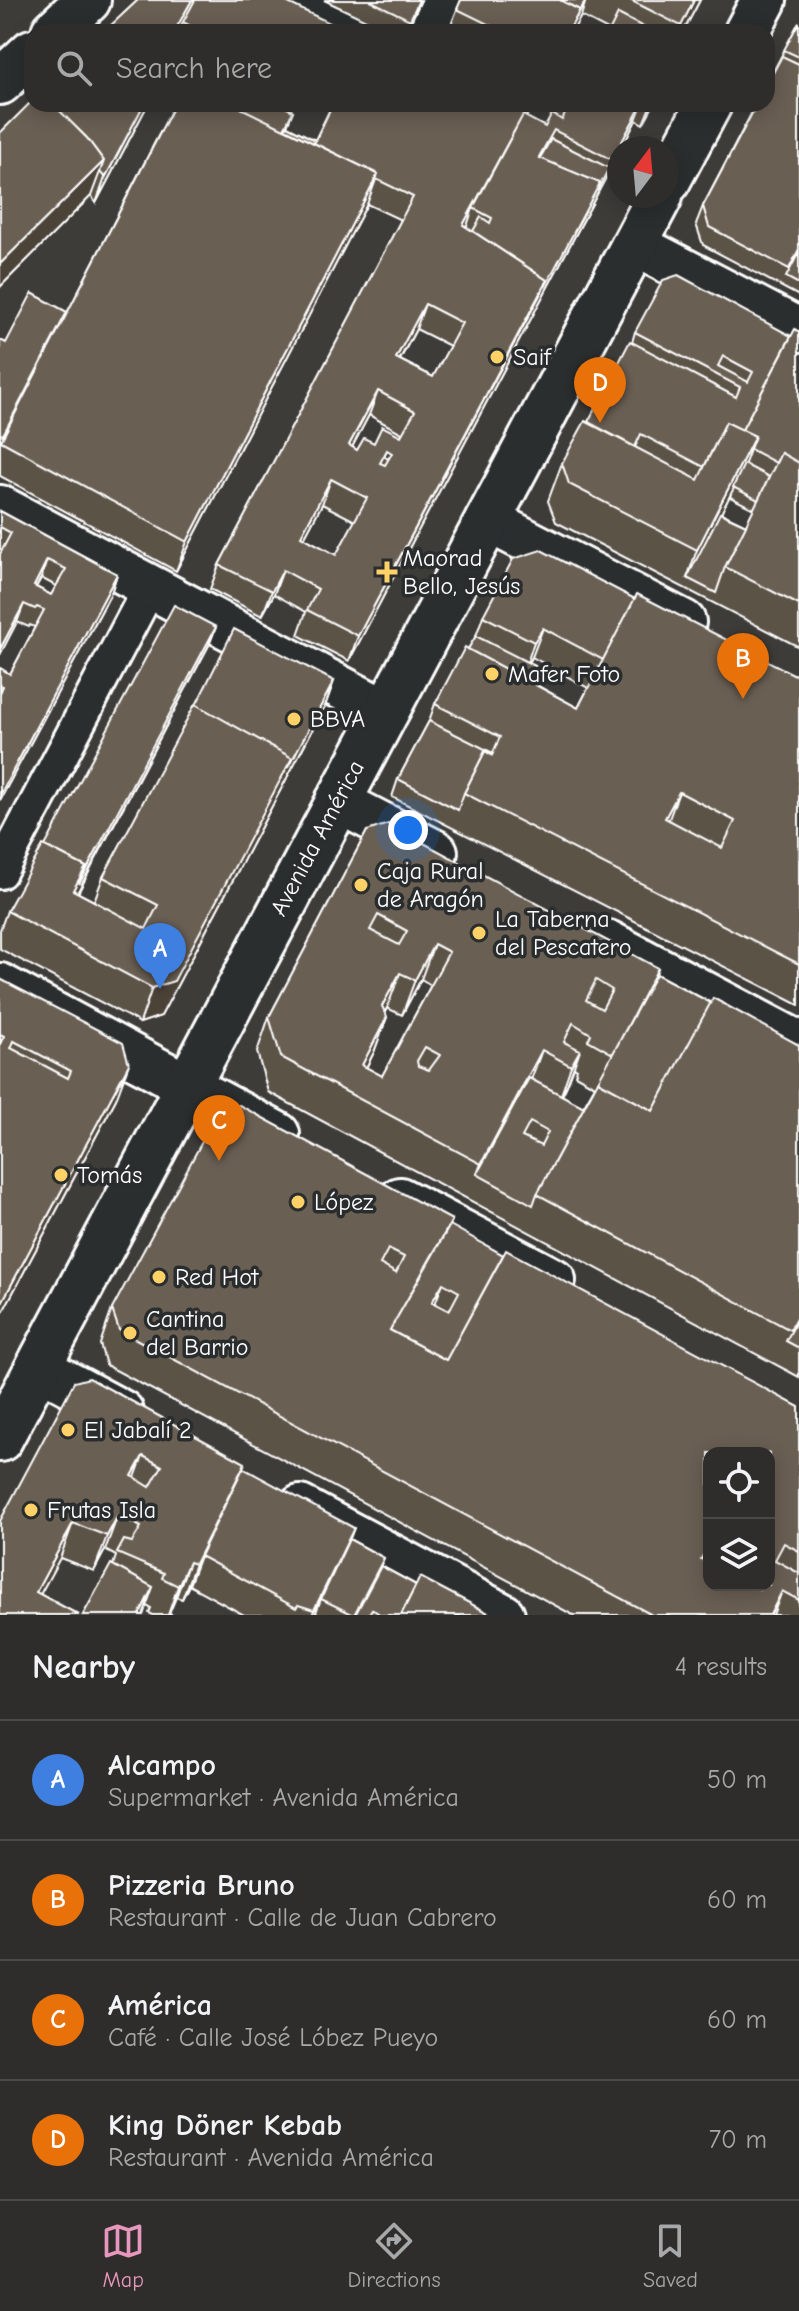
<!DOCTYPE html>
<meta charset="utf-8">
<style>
:root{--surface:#2e2d2b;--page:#363533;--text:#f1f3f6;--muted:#a7a8a9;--line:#494947;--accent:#e797bd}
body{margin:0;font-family:"Comic Neue",sans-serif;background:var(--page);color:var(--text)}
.controls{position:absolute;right:24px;bottom:24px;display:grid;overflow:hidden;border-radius:16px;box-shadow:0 4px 20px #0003}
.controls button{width:72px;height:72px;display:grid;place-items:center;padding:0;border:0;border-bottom:2px solid var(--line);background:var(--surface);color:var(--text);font:40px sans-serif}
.compass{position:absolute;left:607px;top:136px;width:72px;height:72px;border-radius:50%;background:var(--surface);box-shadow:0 4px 20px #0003;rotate:16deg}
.you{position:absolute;left:408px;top:830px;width:28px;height:28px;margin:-20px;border:6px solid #fff;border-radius:50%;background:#1a73e8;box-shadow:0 0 0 12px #1a73e833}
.badge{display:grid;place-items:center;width:52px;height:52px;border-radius:50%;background:var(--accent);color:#fff;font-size:26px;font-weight:700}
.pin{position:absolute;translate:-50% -66px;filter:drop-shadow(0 2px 4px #0008)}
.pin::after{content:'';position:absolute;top:42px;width:28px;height:24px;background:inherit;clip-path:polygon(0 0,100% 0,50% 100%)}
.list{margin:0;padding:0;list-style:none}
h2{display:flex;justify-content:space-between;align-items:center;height:104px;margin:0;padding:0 32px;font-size:34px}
h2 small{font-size:26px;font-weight:400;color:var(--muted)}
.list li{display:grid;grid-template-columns:52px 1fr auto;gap:24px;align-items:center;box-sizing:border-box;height:120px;padding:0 32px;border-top:2px solid var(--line)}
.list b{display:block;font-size:30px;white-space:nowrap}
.list p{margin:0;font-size:26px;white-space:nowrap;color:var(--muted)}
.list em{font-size:26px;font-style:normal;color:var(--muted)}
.icon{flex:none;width:44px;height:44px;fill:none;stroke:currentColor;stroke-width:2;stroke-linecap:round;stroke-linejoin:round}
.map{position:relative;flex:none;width:799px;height:1615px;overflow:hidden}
.search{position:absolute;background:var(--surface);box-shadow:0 4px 20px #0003;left:24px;right:24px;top:24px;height:88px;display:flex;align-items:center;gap:20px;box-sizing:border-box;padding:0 28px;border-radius:24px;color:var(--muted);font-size:30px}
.sheet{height:584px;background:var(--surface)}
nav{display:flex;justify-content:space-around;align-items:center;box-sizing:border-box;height:112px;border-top:2px solid var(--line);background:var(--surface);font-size:22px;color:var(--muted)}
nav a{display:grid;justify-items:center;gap:4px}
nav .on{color:var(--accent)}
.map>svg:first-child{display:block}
</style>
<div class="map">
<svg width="799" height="1615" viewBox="0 0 799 1615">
<rect width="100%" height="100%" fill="#3e3c39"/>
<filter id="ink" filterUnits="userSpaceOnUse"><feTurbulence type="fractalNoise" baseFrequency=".0125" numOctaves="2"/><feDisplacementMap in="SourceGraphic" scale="16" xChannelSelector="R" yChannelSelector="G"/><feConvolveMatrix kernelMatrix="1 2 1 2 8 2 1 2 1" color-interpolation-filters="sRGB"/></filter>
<g filter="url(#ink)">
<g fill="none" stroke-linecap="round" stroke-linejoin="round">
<defs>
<polyline id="pedestrian" points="0,872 150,587"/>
<g id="minor">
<polyline points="283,0 350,32"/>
<polyline points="427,32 442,0"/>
<polyline points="634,244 799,330"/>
<polyline points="0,507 385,711"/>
<polyline points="487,520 684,622"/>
<polyline points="337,801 436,852"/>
<polyline points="608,942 799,1043"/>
<polyline points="0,985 278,1134"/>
<polyline points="400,1199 554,1280"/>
<polyline points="38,1367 122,1412"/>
<polyline points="300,1507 503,1615"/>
</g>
<g id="primary">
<polyline points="54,32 88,0"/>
<polyline points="747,32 764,0"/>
<polyline points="0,82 32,52"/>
<polyline points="667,182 709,104"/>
<polyline points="0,1439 660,196"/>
</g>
</defs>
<use href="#pedestrian" stroke="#fff" stroke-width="38"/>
<use href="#minor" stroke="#fff" stroke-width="48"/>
<use href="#primary" stroke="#fff" stroke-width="50"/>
<use href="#pedestrian" stroke="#2a2d2e" stroke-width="32"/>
<use href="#minor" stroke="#2a2d2e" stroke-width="42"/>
<use href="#primary" stroke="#2a2d2e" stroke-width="44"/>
</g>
<g fill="#5c5247" stroke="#fff" stroke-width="2" fill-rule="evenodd">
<polygon points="138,0 332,24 330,32 106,32 107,29"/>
<polygon points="324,0 421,0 406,32 391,32"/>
<polygon points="461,0 700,0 683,32 609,32 610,31 581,16 572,32 448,32"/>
<polygon points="799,22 799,296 703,245 696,224 703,206"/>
<polygon points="148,104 96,203 91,196 0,287 0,133"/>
<path d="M167,104H280V105L293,111L287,126L315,140L330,109L320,104H533L526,117L545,127L562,120L536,104H654L643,124L636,120L622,148H619V153L349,661L298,635L306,612L274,594L262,616L210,589L219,565L401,220L367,204L176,571L0,476V340L6,343L65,317L173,107ZM416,329L450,346L433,377L400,360ZM369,415L402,433L401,436L374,443L357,450L352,447ZM387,450L392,453L388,459L384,456ZM322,504L355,521L336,555L304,538Z"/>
<path d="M635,332L791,336L799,332V647L556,522L548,501L562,463L588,422L632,342ZM731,493L730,497L754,509L746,525L721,513Z"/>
<path d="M0,511L117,574L111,593L0,800V668L10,674L35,627L30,625L29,627L17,622L2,550L0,549ZM41,578L56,586L51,595L36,587Z"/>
<path d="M635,599L799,677V1005L392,797L398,779L429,721L435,704L468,649L476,636L483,616ZM532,657L588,688L578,708L529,681L535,666L529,663Z"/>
<polygon points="216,627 209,645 78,893 94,901 103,877 196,705 334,681 325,706 161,1016 140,1023 0,949 0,930 7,911 45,846"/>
<path d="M367,831L658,968L656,974L711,1003L799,1045V1377L268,1092L257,1052L269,1017ZM421,979L431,985L382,1076L366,1068L374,1052L387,1017L385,1012L387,1008L402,1015ZM574,1067L577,1069L575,1075L595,1086L583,1107L562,1096L567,1085Z"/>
<polygon points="0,979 116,1099 0,1317"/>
<path d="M452,1220L450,1226L503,1255L799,1407V1615H573L106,1365L100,1344L112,1309ZM709,1453H769V1585H709Z"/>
<polygon points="74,1382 243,1469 349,1539 384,1558 381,1566 416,1585 492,1615 315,1615 317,1612 315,1615 244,1615 189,1585 182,1599 176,1597 169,1614 172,1615 153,1615 149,1613 151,1608 146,1606 143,1615 83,1615 113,1565 116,1556 105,1550 94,1571 60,1558 0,1615"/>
</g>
<g fill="#4b4239" stroke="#fff" stroke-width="2">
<polygon points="192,0 198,0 183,22 179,32 174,32"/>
<polygon points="419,0 421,0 406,32 410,20"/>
<polygon points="586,0 581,16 572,32 568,32"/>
<polygon points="694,0 700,0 683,32 678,32"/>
<polygon points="144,104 148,104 96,203 105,178"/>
<polygon points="529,104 533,104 476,209 473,208 467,226 454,249 463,225"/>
<polygon points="642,104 636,120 622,148 619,148 619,153 349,661 358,636"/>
<polygon points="651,104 654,104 643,124"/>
<polygon points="104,161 91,196 0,287 0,264"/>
<polygon points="378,174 367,204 176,571 187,542"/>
<polygon points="425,304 416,329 387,383 396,358"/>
<polygon points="378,391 369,415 340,470 349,445"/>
<polygon points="755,436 741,474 688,578 687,578 697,550"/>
<polygon points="331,479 322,504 292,561 301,536"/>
<polygon points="47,560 41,578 27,604 34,586"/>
<polygon points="283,570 274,594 262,616 272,591"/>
<polygon points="117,574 111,593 0,800 0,795"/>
<polygon points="24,604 17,622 0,655 0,649"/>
<polygon points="216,627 209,645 60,925 73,890"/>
<polygon points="543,628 532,657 524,672 534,642"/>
<polygon points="334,681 325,706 161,1016 140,1023 152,988 292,758"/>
<polygon points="679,792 666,827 665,818"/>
<polygon points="434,944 421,979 402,1015 415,980"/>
<polygon points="400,973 387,1008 369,1041 382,1006"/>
<polygon points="387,1017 374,1052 352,1095 362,1065"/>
<polygon points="542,1050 529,1085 477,1174 481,1164"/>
<polygon points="580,1050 567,1085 559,1101 571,1066"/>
<polygon points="129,1064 116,1099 0,1317 0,1306"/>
<polygon points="443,1283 432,1312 432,1302"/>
<polygon points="143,1456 130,1491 132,1476"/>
<polygon points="245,1463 200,1556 189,1585 182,1599 195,1564"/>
<polygon points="118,1515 105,1550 94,1571 107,1536"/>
<polygon points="73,1523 60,1558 29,1615 36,1592"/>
<polygon points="354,1528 343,1557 321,1599 315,1615 312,1615"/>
<polygon points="709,1545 709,1548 700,1573 701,1559"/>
<polygon points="189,1562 176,1597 168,1615 178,1586"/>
<polygon points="153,1587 143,1615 139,1615"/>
<polygon points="782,1591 773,1615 770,1615"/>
</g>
<g fill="#6b5f52" stroke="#fff" stroke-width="2" fill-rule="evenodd">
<polygon points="138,0 192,0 174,32 112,32 107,29"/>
<polygon points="195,0 282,0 332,24 329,32 202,32 183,22"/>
<polygon points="369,0 419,0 410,20"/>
<polygon points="461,0 560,0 580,10 568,32 490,32 492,26 457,9"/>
<polygon points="560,0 586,0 577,17 580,10"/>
<polygon points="630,0 694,0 681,26"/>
<polygon points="618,14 653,32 609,32"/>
<polygon points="799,22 799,57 784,50"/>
<polygon points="782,56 799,64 799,249 789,269 709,227 703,206 757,104 767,104 767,84"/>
<polygon points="32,101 32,104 53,104 87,138 104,161 0,264 0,133"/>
<polygon points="53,104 144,104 105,178 100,172 104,161 87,138"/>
<polygon points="175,104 233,104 378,174 187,542 1,441"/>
<polygon points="233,104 279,104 293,111 284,129"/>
<path d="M333,104H529L463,225L547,280L358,636L307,610L318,589L283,570L272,591L219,565L413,197L376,179L378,174L314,143ZM425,304L462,323L433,377L396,358ZM378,391L415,411L401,436L382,426L374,443L364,438L357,450L349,445ZM387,450L392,453L385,465L380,463ZM331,479L367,498L336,555L301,536Z"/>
<polygon points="570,104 642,104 612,160 554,130 539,157 600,183 545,287 547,280 473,231 481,217 490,223 492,218 473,208 523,115 545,127 552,114 562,120"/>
<polygon points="287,126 315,140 314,143 285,129"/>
<polygon points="551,139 609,168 597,191 600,183 540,158"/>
<polygon points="799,252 799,284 786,277"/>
<path d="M678,275L791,336L742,430L726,422L704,467L641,434L635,447L588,422L630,341L736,397L740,387L635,332L663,280ZM723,356L753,372L748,382L718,366Z"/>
<polygon points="32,293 67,312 3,435 0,434 0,340 6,343"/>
<polygon points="795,329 799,332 799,463 781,453 776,463 750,449 755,436 742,430"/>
<polygon points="585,421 698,480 726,422 755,436 697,550 569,484 562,463"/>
<polygon points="781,453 799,463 799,605 725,567"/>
<polygon points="744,464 769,477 758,500 733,487"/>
<path d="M0,511L117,574L0,795V693L3,686L0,685V668L10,674L44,610L37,607L35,609L24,604L0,649V554L11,533L0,527ZM47,560L66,569L51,595L34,586Z"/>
<polygon points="720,513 746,525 725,567 716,593 687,578"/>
<polygon points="541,550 635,599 603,660 543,628 534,642 483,616 513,559"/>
<path d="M637,594L799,677V964L464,793L485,751L492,755L500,737L435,704L465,647L578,708ZM679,792L735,821L722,848L665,818Z"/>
<polygon points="174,605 216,627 79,884 86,867 45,846"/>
<polygon points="234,629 334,681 288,768 292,758 196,705"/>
<polygon points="476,636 535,666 529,678 510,669 509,671 468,649"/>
<polygon points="195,704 292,758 174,981 152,988 7,911 43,845 86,867 73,890 146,929 158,905 103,877"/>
<polygon points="429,721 493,753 492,755 485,751 464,793 458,810 398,779"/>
<path d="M388,824L658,968L613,1054L588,1040L591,1034L573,1023L564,1042L580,1050L571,1066L542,1050L481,1164L281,1057L269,1017L367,831ZM378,915L407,931L399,945L370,930ZM434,944L449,952L382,1076L362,1065L387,1017L382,1006L400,973L415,980ZM596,980L612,990L602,1009L586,1000ZM425,1047L440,1055L429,1070L418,1066L417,1061Z"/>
<polygon points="656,974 711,1003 653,1111 598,1081"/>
<path d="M0,979L123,1043L129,1064L0,1306V1044L4,1036L0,1034ZM14,1041L71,1071L68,1078L11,1048Z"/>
<polygon points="713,998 799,1045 799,1313 790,1330 537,1194 598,1081 653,1111"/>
<path d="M529,1078L584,1107L537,1194L533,1205L477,1174ZM530,1122L548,1132L541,1146L522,1137Z"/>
<path d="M239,1105L452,1220L390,1330L446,1360L506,1250L799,1407V1551L784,1543L775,1560L799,1573V1600L782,1591L770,1615H652L119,1330L112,1309L218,1112ZM388,1249L404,1257L396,1273L380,1264ZM709,1453H769V1568L770,1569L769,1571V1585H761L759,1589L751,1585H709V1563L701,1559L709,1545Z"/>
<path d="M450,1225L503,1255L446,1360L390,1330ZM443,1283L459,1292L449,1311L432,1302Z"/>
<polygon points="799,1316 799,1348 786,1341"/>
<path d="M89,1378L245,1463L195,1564L189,1562L178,1586L162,1578L164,1573L117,1553L124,1540L132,1542L141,1527L118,1515L107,1536L73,1523L36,1592L79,1615H0V1521L74,1382ZM143,1456L162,1466L150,1487L132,1476Z"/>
<polygon points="243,1468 354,1528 314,1610 298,1605 296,1608 200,1556"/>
<polygon points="349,1539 384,1558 354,1615 321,1599"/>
<polygon points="111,1564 153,1587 139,1615 83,1615"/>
<polygon points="381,1566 416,1585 401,1615 381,1615 372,1609 368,1615 355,1615"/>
<polygon points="420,1577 492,1615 401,1615"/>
</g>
</g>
<g fill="#ffd166" stroke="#2a2d2e" stroke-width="3">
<circle cx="497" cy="357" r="8"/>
<path d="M383 560h8v8h8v8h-8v8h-8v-8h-8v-8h8z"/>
<circle cx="492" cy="674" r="8"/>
<circle cx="294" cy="719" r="8"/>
<circle cx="361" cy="885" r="8"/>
<circle cx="479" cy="933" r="8"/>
<circle cx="61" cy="1175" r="8"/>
<circle cx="298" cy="1202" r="8"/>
<circle cx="159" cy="1277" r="8"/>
<circle cx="130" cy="1333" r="8"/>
<circle cx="68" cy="1430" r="8"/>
<circle cx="31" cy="1510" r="8"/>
</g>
<g text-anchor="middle" stroke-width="7" stroke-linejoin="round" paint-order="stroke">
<g font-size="24" fill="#fff" stroke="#2a2d2e" text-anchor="start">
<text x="513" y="365">Saif</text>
<text x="403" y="566">Maorad<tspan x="403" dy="28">Bello, Jesús</tspan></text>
<text x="508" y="682">Mafer Foto</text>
<text x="310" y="727">BBVA</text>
<text x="377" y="879">Caja Rural<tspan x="377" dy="28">de Aragón</tspan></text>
<text x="495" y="927">La Taberna<tspan x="495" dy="28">del Pescatero</tspan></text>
<text x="77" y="1183">Tomás</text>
<text x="314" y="1210">López</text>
<text x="175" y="1285">Red Hot</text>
<text x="146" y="1327">Cantina<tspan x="146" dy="28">del Barrio</tspan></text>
<text x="84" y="1438">El Jabalí 2</text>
<text x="47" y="1518">Frutas Isla</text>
</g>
<g font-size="24" fill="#fff" stroke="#2a2d2e">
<text transform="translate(317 838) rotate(-62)" y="8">Avenida América</text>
</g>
</g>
</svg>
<div class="controls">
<button><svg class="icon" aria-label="locate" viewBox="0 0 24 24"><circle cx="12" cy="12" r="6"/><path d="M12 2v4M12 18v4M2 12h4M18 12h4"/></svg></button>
<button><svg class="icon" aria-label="layers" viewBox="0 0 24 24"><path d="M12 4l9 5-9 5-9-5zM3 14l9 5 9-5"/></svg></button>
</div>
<svg class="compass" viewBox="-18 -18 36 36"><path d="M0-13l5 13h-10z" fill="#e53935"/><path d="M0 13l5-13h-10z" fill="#a7a8a9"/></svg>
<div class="you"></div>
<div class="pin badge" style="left:160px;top:989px;background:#3f7fe0">A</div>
<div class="pin badge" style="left:743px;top:699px;background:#e8710a">B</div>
<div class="pin badge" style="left:219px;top:1161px;background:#e8710a">C</div>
<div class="pin badge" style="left:600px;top:423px;background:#e8710a">D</div>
<div class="search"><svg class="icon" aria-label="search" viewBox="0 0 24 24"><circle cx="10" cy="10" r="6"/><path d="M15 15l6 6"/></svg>Search here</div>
</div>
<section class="sheet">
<h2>Nearby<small>4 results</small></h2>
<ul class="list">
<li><span class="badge" style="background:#3f7fe0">A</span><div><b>Alcampo</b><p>Supermarket · Avenida América</p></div><em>50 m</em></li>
<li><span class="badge" style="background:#e8710a">B</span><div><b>Pizzeria Bruno</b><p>Restaurant · Calle de Juan Cabrero</p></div><em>60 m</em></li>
<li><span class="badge" style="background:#e8710a">C</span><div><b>América</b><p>Café · Calle José Lóbez Pueyo</p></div><em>60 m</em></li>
<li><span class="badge" style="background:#e8710a">D</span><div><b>King Döner Kebab</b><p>Restaurant · Avenida América</p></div><em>70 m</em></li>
</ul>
</section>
<nav>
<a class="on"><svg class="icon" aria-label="map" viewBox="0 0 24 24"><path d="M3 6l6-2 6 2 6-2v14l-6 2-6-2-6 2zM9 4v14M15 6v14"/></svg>Map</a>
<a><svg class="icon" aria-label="directions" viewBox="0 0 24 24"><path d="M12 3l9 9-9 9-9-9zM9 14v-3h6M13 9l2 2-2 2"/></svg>Directions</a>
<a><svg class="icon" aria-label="saved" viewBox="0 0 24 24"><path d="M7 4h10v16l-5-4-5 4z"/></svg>Saved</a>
</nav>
